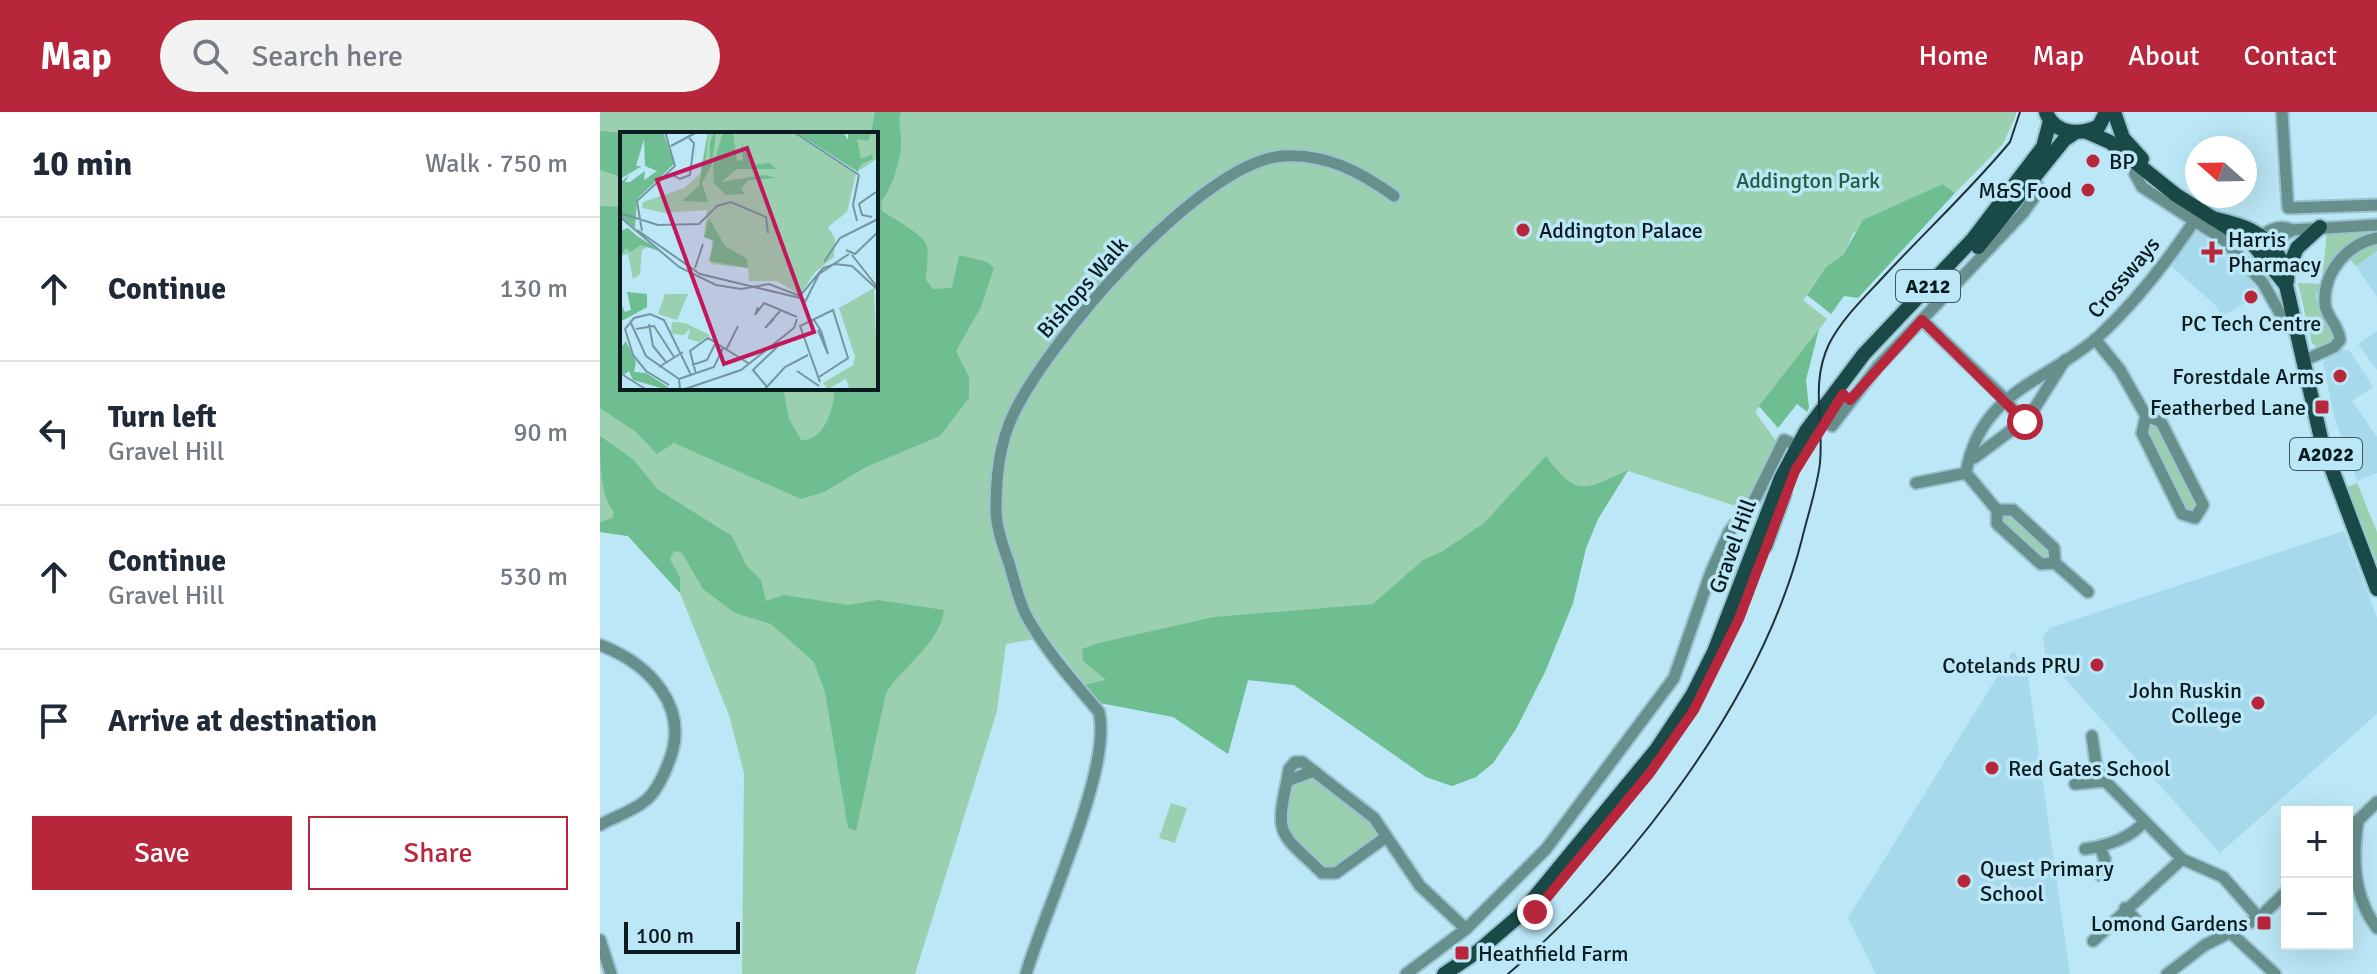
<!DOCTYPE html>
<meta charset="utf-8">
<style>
:root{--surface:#fff;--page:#f2f2f3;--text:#1f2937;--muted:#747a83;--line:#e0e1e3;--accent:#b8263c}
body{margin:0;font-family:Signika,sans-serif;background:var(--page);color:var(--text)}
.controls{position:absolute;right:24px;bottom:24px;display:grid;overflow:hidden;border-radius:0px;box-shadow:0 8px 32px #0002}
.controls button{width:72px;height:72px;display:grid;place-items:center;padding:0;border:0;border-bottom:2px solid var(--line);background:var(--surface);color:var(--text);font:40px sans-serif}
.compass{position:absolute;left:1585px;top:24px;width:72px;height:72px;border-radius:50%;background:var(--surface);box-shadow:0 8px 32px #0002;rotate:290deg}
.scale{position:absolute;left:24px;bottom:20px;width:116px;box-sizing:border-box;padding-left:8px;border:4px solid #0b1c21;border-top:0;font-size:22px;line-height:28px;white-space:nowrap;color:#0b1c21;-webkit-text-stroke:6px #bbe7f6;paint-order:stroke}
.stop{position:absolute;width:24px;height:24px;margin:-18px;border:6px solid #b8263c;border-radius:50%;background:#fff}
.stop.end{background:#b8263c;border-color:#fff;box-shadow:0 2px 8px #0008}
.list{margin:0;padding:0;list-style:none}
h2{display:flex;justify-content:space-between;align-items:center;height:104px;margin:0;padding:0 32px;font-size:34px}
h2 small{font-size:26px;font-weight:400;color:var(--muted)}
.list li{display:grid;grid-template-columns:52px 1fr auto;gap:24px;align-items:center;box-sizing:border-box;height:144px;padding:0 32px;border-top:2px solid var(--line)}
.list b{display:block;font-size:30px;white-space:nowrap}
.list p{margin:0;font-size:26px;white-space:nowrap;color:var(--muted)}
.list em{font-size:26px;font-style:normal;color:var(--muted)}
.actions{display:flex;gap:16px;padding:24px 32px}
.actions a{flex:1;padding:18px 0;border:2px solid var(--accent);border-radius:0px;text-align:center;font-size:28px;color:var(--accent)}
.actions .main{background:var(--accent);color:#fff}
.icon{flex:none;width:44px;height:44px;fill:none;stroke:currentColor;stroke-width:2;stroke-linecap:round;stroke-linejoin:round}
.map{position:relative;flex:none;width:1777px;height:862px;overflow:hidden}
header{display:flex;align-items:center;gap:48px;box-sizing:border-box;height:112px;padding:0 40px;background:var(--accent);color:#fff}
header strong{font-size:38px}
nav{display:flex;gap:44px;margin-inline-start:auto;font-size:28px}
.search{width:560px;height:72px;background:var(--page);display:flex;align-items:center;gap:20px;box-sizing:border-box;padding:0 28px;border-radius:44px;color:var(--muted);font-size:30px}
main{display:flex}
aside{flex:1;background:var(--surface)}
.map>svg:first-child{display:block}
</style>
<header>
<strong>Map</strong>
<div class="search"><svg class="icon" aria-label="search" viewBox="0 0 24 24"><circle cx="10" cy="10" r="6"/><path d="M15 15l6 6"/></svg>Search here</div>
<nav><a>Home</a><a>Map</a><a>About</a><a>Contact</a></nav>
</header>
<main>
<aside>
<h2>10 min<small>Walk · 750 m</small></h2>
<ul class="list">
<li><svg class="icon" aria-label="ahead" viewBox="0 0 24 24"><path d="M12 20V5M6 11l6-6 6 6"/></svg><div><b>Continue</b></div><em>130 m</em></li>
<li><svg class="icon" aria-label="left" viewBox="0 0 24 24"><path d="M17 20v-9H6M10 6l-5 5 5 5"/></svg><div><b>Turn left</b><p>Gravel Hill</p></div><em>90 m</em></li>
<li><svg class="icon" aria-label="ahead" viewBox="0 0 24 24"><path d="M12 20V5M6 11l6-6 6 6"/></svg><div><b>Continue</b><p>Gravel Hill</p></div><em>530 m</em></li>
<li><svg class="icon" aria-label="arrive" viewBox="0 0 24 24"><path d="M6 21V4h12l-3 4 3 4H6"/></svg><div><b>Arrive at destination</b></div></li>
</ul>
<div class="actions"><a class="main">Save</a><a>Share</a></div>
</aside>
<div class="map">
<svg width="1777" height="862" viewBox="0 0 1777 862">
<rect width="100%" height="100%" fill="#bbe7f6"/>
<g fill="#a6d9eb">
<polygon points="1595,118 1626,140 1661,182 1622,204 1615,193 1570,153"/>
<polygon points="1777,139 1777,185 1756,154"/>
<polygon points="1777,219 1777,258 1758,232"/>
<polygon points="1739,236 1750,239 1773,275 1752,289 1777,325 1777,361 1757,369 1734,304 1723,250"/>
<polygon points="1744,419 1777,506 1777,602 1620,741 1445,544 1443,525 1449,516"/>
<polygon points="1413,539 1427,558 1470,862 1276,862 1248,806"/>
</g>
<g fill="#9ad0b0" fill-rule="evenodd">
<path d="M0,0H1416V3L1403,32L1355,81L1343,72L1254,120L1243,143L1226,155L1203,188L1227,207L1155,300L1176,329L1152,384L1139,395L1028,359L998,407L986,436L973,491L945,560L916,617L893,651L876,665L852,674L826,665L694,573L648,568L628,642L573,604L500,591L448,525L406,532L397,599L315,862H142L144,661L129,603L80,481L28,424L0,420ZM22,22H276V276H22Z"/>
<path d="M1772,118V122C1747,130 1738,143 1728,167L1722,166L1727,120Z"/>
<polygon points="1777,129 1777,139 1756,154 1747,144"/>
<polygon points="1698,171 1721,172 1716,184 1720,203 1725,202 1735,225 1731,232 1717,235 1712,231"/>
<polygon points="1547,309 1557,309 1598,391 1595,401 1587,401 1546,321"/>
<polygon points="1757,371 1777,420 1777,450 1747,375"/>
<polygon points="1406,398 1448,434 1454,445 1444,448 1402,411 1399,400"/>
<path d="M712,666L767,704L778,719C774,736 740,758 723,758L683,713L690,673Z"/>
<polygon points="571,691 587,696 575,731 559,726"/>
</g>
<g fill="#6fbe91">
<path d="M275,0H301C297,13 302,20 301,33C300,51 292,76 281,90L282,99C293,106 325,123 327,135C329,144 326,158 326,168L333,177L352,176L359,143L387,150L394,156L381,195L356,239L369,265V286L340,324L266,355L224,380L201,387L74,331L57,342L36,320L0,296V94L22,95V276H183L189,307L201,328C224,330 235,295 234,276H276V22H271Z"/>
<polygon points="0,19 37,22 22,22 22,65 0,58"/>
<polygon points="1343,72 1355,81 1258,186 1244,184 1231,202 1207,183 1226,155 1243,143 1263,108"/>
<polygon points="1219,217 1206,268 1209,296 1207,300 1197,292 1178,316 1159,294"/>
<path d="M0,324L34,348L57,377L132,424L146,453L161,468L166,489L184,483L248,493L278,488L344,498C341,530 302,555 286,581L256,719L248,716L225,580L214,550L171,512L135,501L103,477L82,441L74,439L70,447L80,466V481L28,424L0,420V410L12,406L14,400C0,385 0,349 0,324Z"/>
<path d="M946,344C977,386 985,378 1028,358L998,407L986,436L973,491L945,560L916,617L893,651L876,665L852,674L826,665L694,573L648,568L628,642L573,605L500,591L484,573L506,568L483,549L482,537L499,531L614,505L773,492L823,448L843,439L884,411Z"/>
</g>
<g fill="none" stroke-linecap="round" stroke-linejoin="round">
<defs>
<g id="minor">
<polyline points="1682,0 1688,96 1777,93"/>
<polyline points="1538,54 1535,62 1542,75 1624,128 1663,171 1681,203 1692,202"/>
<path d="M1655,129C1666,120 1677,111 1692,118L1777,113"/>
<polyline points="1664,136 1692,118"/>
<polyline points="1322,208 1406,288 1423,311"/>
<polyline points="1495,227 1520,258 1546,304 1542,321 1582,402 1595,406 1603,393 1561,310 1546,304"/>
<path d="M1703,249L1734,235L1740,228C1739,213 1726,205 1725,192C1723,159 1748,132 1777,126"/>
<polyline points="1232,314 1278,254 1423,101 1440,77 1433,68"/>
<polyline points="1370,344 1374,346 1429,305 1465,248"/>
<polyline points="1316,371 1366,361"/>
<path d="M1397,398H1413L1454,436L1455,451L1441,452L1397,412V398L1366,361C1380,278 1449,269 1499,224C1538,188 1572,143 1601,99"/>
<polyline points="1455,451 1488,480"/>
<path d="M0,533C50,552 92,596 68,652C63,665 55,681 45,689C33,699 14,705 0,713"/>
<polyline points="1492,624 1497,659 1505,669 1582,747 1623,765 1659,806"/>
<path d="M714,659L687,669C674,727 682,721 722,761H736L786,725"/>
<polyline points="687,669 689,657 695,650 702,650 774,706 820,774 866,817"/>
<polyline points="1475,672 1505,669"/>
<path d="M1758,708C1752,746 1753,784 1777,816"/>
<polyline points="1747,719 1777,690"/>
<path d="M1485,737C1506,734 1530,726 1544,710"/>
<polyline points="1500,763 1505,748 1500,735"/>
<polyline points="1525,796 1536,808"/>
<polyline points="1632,822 1675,862"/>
<polyline points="0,828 11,862"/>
<polyline points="1493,829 1582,747"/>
<path d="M426,862C444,800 513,655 499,600C474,570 445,538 426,503C418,487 414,468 409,451C403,435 396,415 396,398C396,365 399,333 413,303C447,230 600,50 683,44C725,41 761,60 794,84"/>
<polyline points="806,862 866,817 946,737 1074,566 1111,460 1129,420 1155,387 1184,328 1198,334"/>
<polyline points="1567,862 1605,833 1659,806 1687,779"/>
</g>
<g id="major">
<path d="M1446,0C1454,22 1480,24 1499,14L1506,0"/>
<polyline points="1514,0 1523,26 1542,47"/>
<polyline points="1487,20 1510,30 1576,83 1652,131 1686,173"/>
<path d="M1612,106C1641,113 1661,117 1678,143C1684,153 1690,161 1686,173L1722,331L1777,477"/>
<polyline points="1378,135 1464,28 1476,20"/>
<polyline points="1687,159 1697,136 1720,115"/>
<polyline points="1165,434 1184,382"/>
<polyline points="844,862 877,840 919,804 1056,638 1093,582 1114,540 1181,366 1206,319 1264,242 1373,127 1443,35 1450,9"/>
</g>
</defs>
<use href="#minor" stroke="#9bc2d0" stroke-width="15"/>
<use href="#major" stroke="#9bc2d0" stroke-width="18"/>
<use href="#minor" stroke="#67908d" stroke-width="11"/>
<use href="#major" stroke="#194a47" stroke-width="14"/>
<path stroke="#1f3339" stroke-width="2" d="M908,862C1032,755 1161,588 1202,427C1208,402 1217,376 1220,351C1224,309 1210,272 1229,232C1243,205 1266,184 1286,162C1327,118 1372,76 1410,30L1420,0"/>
</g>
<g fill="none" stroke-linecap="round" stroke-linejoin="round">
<polyline stroke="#b8263c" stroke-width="10" points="935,800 1050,661 1094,598 1139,507 1195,359 1243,282 1250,288 1322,208 1425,310"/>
</g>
<g fill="#b8263c" stroke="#bbe7f6" stroke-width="3">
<circle cx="1493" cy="49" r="8"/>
<circle cx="1488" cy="78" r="8"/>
<circle cx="923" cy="118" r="8"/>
<path d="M1608 128h8v8h8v8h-8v8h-8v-8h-8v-8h8z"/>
<circle cx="1651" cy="185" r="8"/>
<circle cx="1740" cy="264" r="8"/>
<rect x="1714" y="287" width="16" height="16" rx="4"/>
<circle cx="1497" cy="553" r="8"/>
<circle cx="1658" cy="591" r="8"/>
<circle cx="1392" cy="656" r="8"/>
<circle cx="1364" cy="769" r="8"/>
<rect x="1656" y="803" width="16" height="16" rx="4"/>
<rect x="854" y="833" width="16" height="16" rx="4"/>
</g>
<g text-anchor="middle" stroke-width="7" stroke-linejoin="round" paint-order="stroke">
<g fill="#bbe7f6" stroke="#405961" stroke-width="2">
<rect x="1296" y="158" width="64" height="32" rx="6"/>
<rect x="1690" y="326" width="72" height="32" rx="6"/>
</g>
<g font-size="20" font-weight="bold" fill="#0b1c21">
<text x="1328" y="181">A212</text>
<text x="1726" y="349">A2022</text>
</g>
<g font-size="22" fill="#0b1c21" stroke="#bbe7f6" text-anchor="start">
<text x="1509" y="57">BP</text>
<text x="1472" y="86" text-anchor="end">M&amp;S Food</text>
<text x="939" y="126">Addington Palace</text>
<text x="1628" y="135">Harris<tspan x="1628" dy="25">Pharmacy</tspan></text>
<text x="1651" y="219" text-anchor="middle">PC Tech Centre</text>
<text x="1724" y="272" text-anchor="end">Forestdale Arms</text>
<text x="1706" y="303" text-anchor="end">Featherbed Lane</text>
<text x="1481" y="561" text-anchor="end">Cotelands PRU</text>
<text x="1642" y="586" text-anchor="end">John Ruskin<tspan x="1642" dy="25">College</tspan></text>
<text x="1408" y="664">Red Gates School</text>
<text x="1380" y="764">Quest Primary<tspan x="1380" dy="25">School</tspan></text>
<text x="1648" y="819" text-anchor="end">Lomond Gardens</text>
<text x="878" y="849">Heathfield Farm</text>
</g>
<g font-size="22" fill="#235e3f" stroke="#bbe7f6">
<text x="1208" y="76">Addington Park</text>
</g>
<g font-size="22" fill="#0b1c21" stroke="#bbe7f6">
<text transform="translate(1523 165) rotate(-50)" y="8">Crossways</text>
<text transform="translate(482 175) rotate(-49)" y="8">Bishops Walk</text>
<text transform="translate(1132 434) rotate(-70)" y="8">Gravel Hill</text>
</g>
</g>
<g transform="translate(20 20)">
<rect width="258" height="258" fill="#bbe7f6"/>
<path d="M88,0H176L236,42L227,80L208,95L215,107L214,125L195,140L180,163L157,149H129L128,136L91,132L92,105H84L87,78L45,81L22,76L23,70L64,56L80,42ZM230,0H258V26L240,38ZM0,99L31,112L22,118L20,142L13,147L8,122L0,124ZM254,156L258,258H230L226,247L208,257L203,251L233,233L235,225L219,176ZM45,162H68L57,188L38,182ZM52,190L65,191L90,203L79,210L68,207L70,196L64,203L51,202Z" fill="#9ad0b0"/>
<path d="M0,0H43L54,32L17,67L15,96L0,84L2,49L9,43L5,50H10L25,39L24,48L37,39L25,34L24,7L16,34H22L0,47ZM88,0L85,32L90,27V11L94,0H96L92,32L82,51L88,70L62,69L79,54ZM103,0H113L117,29L123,28L121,9L131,33L150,31L156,37H117L101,50L144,43L157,46L128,48L121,57L125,62L106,63L94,51L93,34ZM176,0H223L228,8V0H252L248,9L237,7L241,27L252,22L253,27L241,32L238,40ZM89,86L105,114L127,127L128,136L89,129L94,109L84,105ZM8,96L17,104L33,114L39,119L21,113L10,120L6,116L0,125V99ZM7,160L27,162V175L0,190V170L5,180L11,178ZM0,197L16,230L14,240L26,241L48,255V258L13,248L9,239L0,246V217L6,209Z" fill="#6fbe91"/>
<path fill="none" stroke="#7596a1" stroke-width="2" d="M174,0L239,43M51,14L77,0M51,42L60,47L70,43L74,11L69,6M0,81L38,93L79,92L97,74L111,70L146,85L148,101M0,85L59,135L96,153L121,157L149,152L180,164L203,136L215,132L232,134L258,158M252,85L242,83L239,72L256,60M237,89L233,73L239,43M22,99L17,69L55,34L45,0M27,106L17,98L80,142L180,166M226,118L235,122L258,100M232,123L258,156M204,130L220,106L258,87M75,136L83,112M185,170L199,142L229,122M138,175L135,183L144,171L177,185M154,187L145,196L160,179M194,188L201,199L208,222L198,198M10,189L26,224L59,247L60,257M29,192L33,214L46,230M16,197L34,194L54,225M106,218L118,194M72,233L87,228L96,210M39,235L63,220M177,239L199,254M76,242L70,219L88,206L128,231M3,243L27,258M199,245L228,226L213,178L180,194L200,250M59,247L94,235L103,216M49,253L26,239L13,223L5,197L14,186L30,182L44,188L71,243M147,255L133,238L157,215M62,258L121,238L174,196L177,187M144,258L165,235L188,223"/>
<path fill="#c2185b" fill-opacity="0.15" stroke="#c2185b" stroke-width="4" d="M127,16L194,200L104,232L37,48Z"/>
<rect width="258" height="258" fill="none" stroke="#0b1c21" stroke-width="4"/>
</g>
</svg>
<div class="controls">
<button>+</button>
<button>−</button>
</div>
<svg class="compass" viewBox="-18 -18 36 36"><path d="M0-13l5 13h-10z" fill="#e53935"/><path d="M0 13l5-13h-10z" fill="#747a83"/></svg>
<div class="scale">100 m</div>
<div class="stop" style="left:1425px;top:310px"></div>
<div class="stop end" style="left:935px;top:800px"></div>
</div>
</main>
